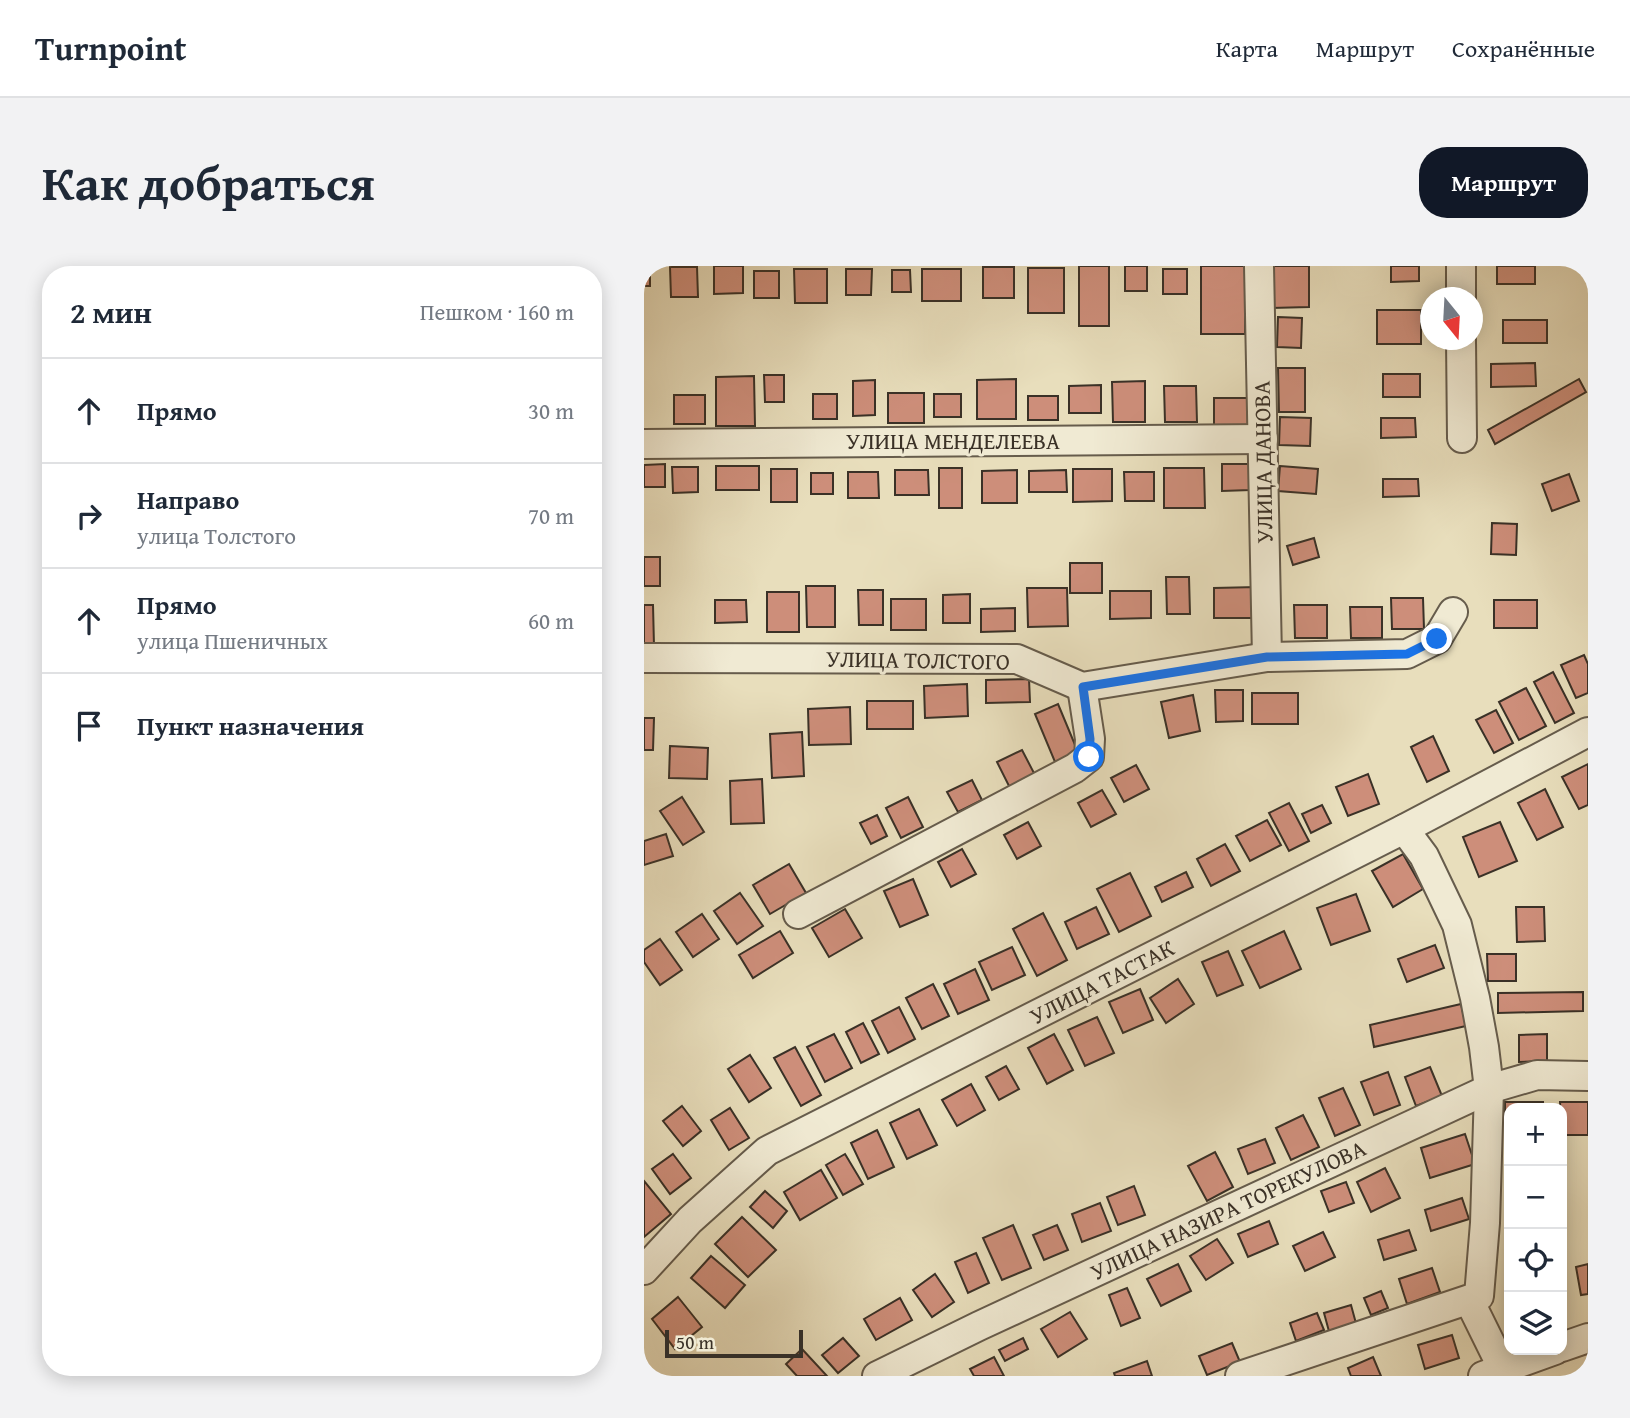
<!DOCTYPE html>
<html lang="ru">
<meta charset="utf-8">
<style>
:root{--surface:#fff;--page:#f2f2f3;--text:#1f2937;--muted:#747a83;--line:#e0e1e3;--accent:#111827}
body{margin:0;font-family:"Gentium Book Plus",serif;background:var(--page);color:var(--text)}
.controls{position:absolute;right:21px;bottom:21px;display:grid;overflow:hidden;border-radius:14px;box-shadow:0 4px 18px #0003}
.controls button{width:63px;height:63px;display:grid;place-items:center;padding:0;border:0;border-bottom:2px solid var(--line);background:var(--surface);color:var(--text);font:35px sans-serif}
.compass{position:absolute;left:776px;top:21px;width:63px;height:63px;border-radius:50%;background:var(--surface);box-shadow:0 4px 18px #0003;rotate:162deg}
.scale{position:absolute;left:21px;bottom:18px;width:138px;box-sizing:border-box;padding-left:7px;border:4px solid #3a3127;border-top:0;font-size:19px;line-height:24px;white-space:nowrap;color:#3a3127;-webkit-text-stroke:5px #f0ead3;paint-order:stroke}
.stop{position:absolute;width:21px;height:21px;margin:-16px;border:5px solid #1a73e8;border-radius:50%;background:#fff}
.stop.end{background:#1a73e8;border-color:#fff;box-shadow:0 2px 7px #0008}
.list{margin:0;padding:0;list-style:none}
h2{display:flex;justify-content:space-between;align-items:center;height:91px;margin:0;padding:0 28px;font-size:30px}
h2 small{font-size:23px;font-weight:400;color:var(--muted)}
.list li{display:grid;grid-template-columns:46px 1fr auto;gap:21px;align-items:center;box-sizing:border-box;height:105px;padding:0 28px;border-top:2px solid var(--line)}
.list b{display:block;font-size:26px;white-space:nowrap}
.list p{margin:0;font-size:23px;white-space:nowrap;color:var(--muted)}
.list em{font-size:23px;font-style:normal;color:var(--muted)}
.icon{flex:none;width:38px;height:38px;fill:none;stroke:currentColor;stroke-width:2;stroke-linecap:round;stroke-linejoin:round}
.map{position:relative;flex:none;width:944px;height:1110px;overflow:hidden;border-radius:28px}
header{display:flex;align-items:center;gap:42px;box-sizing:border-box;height:98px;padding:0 35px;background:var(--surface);border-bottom:2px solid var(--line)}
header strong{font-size:33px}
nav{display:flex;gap:38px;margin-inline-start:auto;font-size:24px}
.intro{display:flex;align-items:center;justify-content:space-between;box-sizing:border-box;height:168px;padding:0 42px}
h1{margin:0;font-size:49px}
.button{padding:18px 32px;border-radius:28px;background:var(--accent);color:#fff;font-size:24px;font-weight:700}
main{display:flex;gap:42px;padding:0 42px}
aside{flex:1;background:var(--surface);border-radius:28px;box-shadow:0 4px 18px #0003}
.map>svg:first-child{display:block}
</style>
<header>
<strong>Turnpoint</strong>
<nav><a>Карта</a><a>Маршрут</a><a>Сохранённые</a></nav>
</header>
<div class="intro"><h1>Как добраться</h1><a class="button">Маршрут</a></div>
<main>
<aside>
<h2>2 мин<small>Пешком · 160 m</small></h2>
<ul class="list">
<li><svg class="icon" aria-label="ahead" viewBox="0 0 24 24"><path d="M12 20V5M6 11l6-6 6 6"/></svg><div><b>Прямо</b></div><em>30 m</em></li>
<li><svg class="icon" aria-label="right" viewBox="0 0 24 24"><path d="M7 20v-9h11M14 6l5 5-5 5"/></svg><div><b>Направо</b><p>улица Толстого</p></div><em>70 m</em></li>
<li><svg class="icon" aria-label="ahead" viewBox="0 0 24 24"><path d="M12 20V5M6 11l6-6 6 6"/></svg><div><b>Прямо</b><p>улица Пшеничных</p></div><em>60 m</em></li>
<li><svg class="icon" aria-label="arrive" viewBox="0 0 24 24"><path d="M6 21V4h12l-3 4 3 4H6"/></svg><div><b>Пункт назначения</b></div></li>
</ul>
</aside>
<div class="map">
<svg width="944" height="1110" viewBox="0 0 944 1110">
<rect width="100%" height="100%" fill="#e8debc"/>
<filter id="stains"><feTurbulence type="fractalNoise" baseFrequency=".00286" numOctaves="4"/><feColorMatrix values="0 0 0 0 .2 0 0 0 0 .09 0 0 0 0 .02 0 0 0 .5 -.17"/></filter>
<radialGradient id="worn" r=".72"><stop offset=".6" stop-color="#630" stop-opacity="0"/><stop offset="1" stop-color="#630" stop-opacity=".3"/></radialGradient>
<g fill="#cd8e7a" stroke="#3a3127" stroke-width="2">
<rect x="0" y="0" width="6" height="20"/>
<polygon points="70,0 99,0 99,27 70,28"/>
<rect x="435" y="0" width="30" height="60"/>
<rect x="481" y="0" width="22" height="25"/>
<rect x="557" y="0" width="44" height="68"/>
<polygon points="626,0 665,0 665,41 627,42"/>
<polygon points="747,0 775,0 775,15 747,16"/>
<rect x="853" y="0" width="38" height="18"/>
<polygon points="26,1 53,1 54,31 27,31"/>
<rect x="339" y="1" width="31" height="31"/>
<rect x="384" y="2" width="36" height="45"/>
<polygon points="150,3 183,3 183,37 151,37"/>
<polygon points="202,3 228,3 227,29 202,29"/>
<rect x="278" y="3" width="39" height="32"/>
<rect x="519" y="3" width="24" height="25"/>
<polygon points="248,4 266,4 267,26 248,26"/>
<rect x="110" y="5" width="25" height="27"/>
<rect x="733" y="44" width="44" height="34"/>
<polygon points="634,51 658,52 657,82 633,81"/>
<rect x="859" y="54" width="44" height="23"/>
<polygon points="891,97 892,120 847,121 847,98"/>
<polygon points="634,102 661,102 661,146 635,146"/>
<rect x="739" y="108" width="37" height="23"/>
<polygon points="120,109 140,109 140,136 121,136"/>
<polygon points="110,110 111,160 72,160 72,111"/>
<polygon points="372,113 372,153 333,153 333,114"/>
<polygon points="935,113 942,126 851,178 844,164"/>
<polygon points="231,114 231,149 209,150 209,115"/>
<polygon points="501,115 501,156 469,156 468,116"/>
<polygon points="457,119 457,147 425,147 425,120"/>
<polygon points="520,120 552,120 553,156 521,156"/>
<rect x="244" y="127" width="36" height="30"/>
<rect x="169" y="128" width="24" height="25"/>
<rect x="290" y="128" width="27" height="23"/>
<rect x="30" y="129" width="31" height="29"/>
<rect x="384" y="130" width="30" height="24"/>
<polygon points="570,132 603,132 604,160 570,161"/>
<polygon points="636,151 667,152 666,180 635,179"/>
<polygon points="737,152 771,152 772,171 737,172"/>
<polygon points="21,198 21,221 0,221 0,199"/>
<polygon points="578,198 605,198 606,224 578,225"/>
<rect x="72" y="200" width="43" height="24"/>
<polygon points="636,200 674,203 672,228 634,225"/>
<polygon points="28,201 54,201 54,226 29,227"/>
<rect x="295" y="202" width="23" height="40"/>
<polygon points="520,202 560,202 561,242 520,242"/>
<rect x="127" y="203" width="26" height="33"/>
<polygon points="429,203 468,203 468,235 429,236"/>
<polygon points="251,204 284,204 285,229 251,229"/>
<polygon points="373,204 373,237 338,237 338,205"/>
<polygon points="422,204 423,226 385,226 385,205"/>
<polygon points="204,206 234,206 235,232 204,232"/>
<polygon points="480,206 510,206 510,235 481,235"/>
<rect x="167" y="207" width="22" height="21"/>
<polygon points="925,208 935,235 908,245 898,218"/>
<polygon points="739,213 774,213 775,230 739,231"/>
<polygon points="848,257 873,258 872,289 847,288"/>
<polygon points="670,272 675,291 649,299 643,280"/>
<rect x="0" y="291" width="16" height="29"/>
<rect x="426" y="297" width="32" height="30"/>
<polygon points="522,311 545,311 546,348 523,348"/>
<polygon points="162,320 191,320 191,361 163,361"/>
<polygon points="613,321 614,352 570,352 570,322"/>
<polygon points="383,322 423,322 424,360 384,361"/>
<polygon points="214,324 239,324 239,359 215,359"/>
<polygon points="466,325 507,325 507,352 466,353"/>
<rect x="123" y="326" width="32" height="40"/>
<polygon points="326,328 326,357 299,357 299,329"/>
<polygon points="747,332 779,332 780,363 748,363"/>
<rect x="247" y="333" width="35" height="31"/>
<polygon points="71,334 102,334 103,356 71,357"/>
<rect x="850" y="334" width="43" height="28"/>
<polygon points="0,339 9,339 10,380 0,381"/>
<polygon points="650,339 683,339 683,372 651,372"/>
<polygon points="706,341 738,341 738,372 707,372"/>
<polygon points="371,342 371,365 337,366 337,343"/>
<polygon points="940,389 944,398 944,427 932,432 917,399"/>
<polygon points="909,406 930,447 911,457 890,416"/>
<polygon points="385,413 386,436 342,437 342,414"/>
<polygon points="323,418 324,450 281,452 280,420"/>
<polygon points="882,422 902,460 875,474 855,436"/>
<polygon points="571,424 599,424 599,455 572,456"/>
<rect x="608" y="427" width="46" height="31"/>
<polygon points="549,429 556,465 525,472 517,436"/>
<rect x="223" y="435" width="46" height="28"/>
<polygon points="414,438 434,486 411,496 391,448"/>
<polygon points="206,441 207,478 165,479 164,443"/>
<polygon points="852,444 869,477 850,487 832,454"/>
<polygon points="0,452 10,452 9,484 0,484"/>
<polygon points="158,466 160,510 128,512 126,468"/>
<polygon points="789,470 805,505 783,516 767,481"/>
<polygon points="26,480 64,482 63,513 25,512"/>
<polygon points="378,484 391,509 366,522 353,496"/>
<polygon points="944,498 944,539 935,543 918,511"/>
<polygon points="492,499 505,523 480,536 467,512"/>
<polygon points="724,508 735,538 704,550 692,521"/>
<polygon points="118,513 120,557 87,558 86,515"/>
<polygon points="328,514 338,534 314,546 303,526"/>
<polygon points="901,523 919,561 893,574 874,537"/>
<polygon points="458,524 472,548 447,561 434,537"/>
<polygon points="38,531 60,566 39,579 16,545"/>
<polygon points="264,531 279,561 257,572 242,542"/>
<polygon points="645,537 665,575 645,585 625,547"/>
<polygon points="678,539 687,557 667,567 658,548"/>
<polygon points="233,549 243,570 227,578 216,557"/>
<polygon points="623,554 637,579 606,595 592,570"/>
<polygon points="384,556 397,580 373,593 360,569"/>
<polygon points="856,556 873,595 835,611 819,571"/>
<polygon points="22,568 29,590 0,599 0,575"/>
<polygon points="581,578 596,605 567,620 553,593"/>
<polygon points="318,583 332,608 307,621 294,596"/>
<polygon points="759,588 779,623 749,641 728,605"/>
<polygon points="145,598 162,627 126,648 109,619"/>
<polygon points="542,606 549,621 518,636 511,621"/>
<polygon points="486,607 507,650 475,666 453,623"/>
<polygon points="269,613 284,649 256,661 240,625"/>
<polygon points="96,627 119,660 93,678 70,645"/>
<polygon points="712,628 726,665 687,679 673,642"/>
<polygon points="452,641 465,668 433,683 421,656"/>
<polygon points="872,641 900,641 901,675 873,676"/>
<polygon points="201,643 218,672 185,691 168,662"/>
<polygon points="399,647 423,694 393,710 369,663"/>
<polygon points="58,648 75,673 49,691 32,666"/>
<polygon points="136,665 149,687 109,712 95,689"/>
<polygon points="640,665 657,703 616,722 598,685"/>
<polygon points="16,673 38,704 16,719 0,696 0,684"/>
<polygon points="791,679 800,702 763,716 754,693"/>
<polygon points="368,681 381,709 348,724 335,696"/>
<polygon points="584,685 599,719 573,730 558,696"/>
<polygon points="843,688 872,688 872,715 844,715"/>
<polygon points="331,703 345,734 314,748 300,718"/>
<polygon points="534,713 550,738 522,757 506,732"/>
<polygon points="289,718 305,750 278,763 262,732"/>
<polygon points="496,723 509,754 479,767 465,736"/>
<polygon points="939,726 939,745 854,747 854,727"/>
<polygon points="817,738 822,760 730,781 726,759"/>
<polygon points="255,741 271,773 244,787 228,755"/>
<polygon points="453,751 470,787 441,800 424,764"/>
<polygon points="219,757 235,788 217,797 202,766"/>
<polygon points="190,768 208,802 181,816 163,781"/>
<polygon points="410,768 429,804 403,818 384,782"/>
<polygon points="903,768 903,795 875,796 875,769"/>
<polygon points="151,781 177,829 157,840 130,792"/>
<polygon points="106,789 127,822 105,836 84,803"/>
<polygon points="362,800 375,823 355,834 342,811"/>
<polygon points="786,801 798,830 772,840 761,811"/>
<polygon points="744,806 756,839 730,849 717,816"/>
<polygon points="327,818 341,844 313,860 298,834"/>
<polygon points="699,822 716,859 691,870 675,832"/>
<polygon points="861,836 899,836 899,842 865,842 865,860 861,860"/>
<polygon points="916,836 944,836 944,869 918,869"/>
<polygon points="38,840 57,865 39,880 19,855"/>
<polygon points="86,842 105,872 85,884 67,854"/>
<polygon points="275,843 293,879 263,893 246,857"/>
<polygon points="659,849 675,881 647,894 632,862"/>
<polygon points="233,864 250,901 224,913 207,877"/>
<polygon points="821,868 831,898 786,912 777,882"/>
<polygon points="621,873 631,897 604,908 594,883"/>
<polygon points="571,886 589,921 563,935 544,900"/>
<polygon points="29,888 47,912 26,928 8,903"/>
<polygon points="201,888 219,918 199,929 182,899"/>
<polygon points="741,902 756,932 727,946 713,916"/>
<polygon points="177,904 193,932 156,954 140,926"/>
<polygon points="0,915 27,948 0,971"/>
<polygon points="702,916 710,937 685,946 677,925"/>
<polygon points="490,920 501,949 474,959 463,931"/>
<polygon points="121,925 143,945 129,962 106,941"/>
<polygon points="818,932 825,953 787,965 781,944"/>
<polygon points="456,937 467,965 438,976 428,948"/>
<polygon points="98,951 132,984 104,1011 71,978"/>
<polygon points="625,955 634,978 604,991 594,968"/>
<polygon points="369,959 387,1002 358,1014 339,972"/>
<polygon points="413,959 424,984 400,994 389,969"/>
<polygon points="765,964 772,984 740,994 734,974"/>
<polygon points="679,966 691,991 661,1005 649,980"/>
<polygon points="573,973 589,997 562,1014 546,990"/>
<polygon points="332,987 345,1017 324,1027 311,996"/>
<polygon points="67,990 101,1019 81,1042 47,1012"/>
<polygon points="534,998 547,1025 517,1040 503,1013"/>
<polygon points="944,998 944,1028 937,1029 932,1001"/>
<polygon points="788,1002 796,1026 763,1038 755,1013"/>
<polygon points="291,1008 310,1036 288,1051 269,1024"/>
<polygon points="483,1022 496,1052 477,1060 465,1029"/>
<polygon points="737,1025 744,1042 727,1049 720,1032"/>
<polygon points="34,1031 58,1061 31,1083 8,1053"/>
<polygon points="256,1032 268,1054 232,1074 220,1053"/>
<polygon points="707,1039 713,1061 686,1069 680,1047"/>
<polygon points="426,1046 443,1073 414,1091 397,1063"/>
<polygon points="673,1047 680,1064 652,1075 646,1057"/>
<polygon points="808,1069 815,1092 781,1103 774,1079"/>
<polygon points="199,1072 215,1090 194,1107 178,1089"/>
<polygon points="379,1072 384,1083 361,1095 355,1084"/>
<polygon points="588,1077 596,1096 563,1109 555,1090"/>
<polygon points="158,1083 183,1110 153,1110 142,1098"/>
<polygon points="350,1091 360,1110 330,1110 326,1103"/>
<polygon points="729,1091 737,1110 707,1110 704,1102"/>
<polygon points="503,1095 508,1110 471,1110 470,1107"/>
</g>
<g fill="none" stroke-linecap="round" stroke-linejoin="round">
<defs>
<g id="minor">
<polyline points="615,0 623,391"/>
<polyline points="817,0 817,32"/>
<polyline points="817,74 818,172"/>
<polyline points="0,178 619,173"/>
<polyline points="0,392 373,393 438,421 623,391 763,388 793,373 809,346"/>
<polyline points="154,648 431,502 445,491 446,473 438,421"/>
<polyline points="0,1004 46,954 123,885 760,563 944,466"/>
<polyline points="825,1034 859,1103"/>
<polyline points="918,1081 944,1072"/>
<polyline points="233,1110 335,1060 845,823 893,809 944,810"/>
<polyline points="596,1110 835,1030 841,957 845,823 840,781 831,732 813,659 780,590 760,563"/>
<polyline points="839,1110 911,1084"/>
</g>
</defs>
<use href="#minor" stroke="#665c4c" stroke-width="32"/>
<use href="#minor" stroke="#f0ead3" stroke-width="28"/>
</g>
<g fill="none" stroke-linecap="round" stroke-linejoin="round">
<polyline stroke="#1a73e8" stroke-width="9" points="445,491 446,473 439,421 623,391 763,388 793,373"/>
</g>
<g text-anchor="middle" stroke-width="6" stroke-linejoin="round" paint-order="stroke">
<g font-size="23" fill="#3a3127" stroke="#f0ead3">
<text x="309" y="183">УЛИЦА МЕНДЕЛЕЕВА</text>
<text transform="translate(619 196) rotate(-91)" y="8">УЛИЦА ДАНОВА</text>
<text transform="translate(274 394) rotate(1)" y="8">УЛИЦА ТОЛСТОГО</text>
<text transform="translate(458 716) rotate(-27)" y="8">УЛИЦА ТАСТАК</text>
<text transform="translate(584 944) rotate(-25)" y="8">УЛИЦА НАЗИРА ТОРЕКУЛОВА</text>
</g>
</g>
<rect width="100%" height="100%" filter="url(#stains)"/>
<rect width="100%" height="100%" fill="url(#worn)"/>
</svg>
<div class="controls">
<button>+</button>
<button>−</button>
<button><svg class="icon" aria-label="locate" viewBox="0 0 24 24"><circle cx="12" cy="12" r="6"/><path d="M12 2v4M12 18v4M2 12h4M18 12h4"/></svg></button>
<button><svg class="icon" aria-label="layers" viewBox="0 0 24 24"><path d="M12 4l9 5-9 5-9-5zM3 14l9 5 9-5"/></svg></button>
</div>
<svg class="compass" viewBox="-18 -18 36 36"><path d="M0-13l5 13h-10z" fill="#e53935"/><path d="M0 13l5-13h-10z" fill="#747a83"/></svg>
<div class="scale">50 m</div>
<div class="stop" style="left:445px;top:491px"></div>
<div class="stop end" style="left:793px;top:373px"></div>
</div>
</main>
